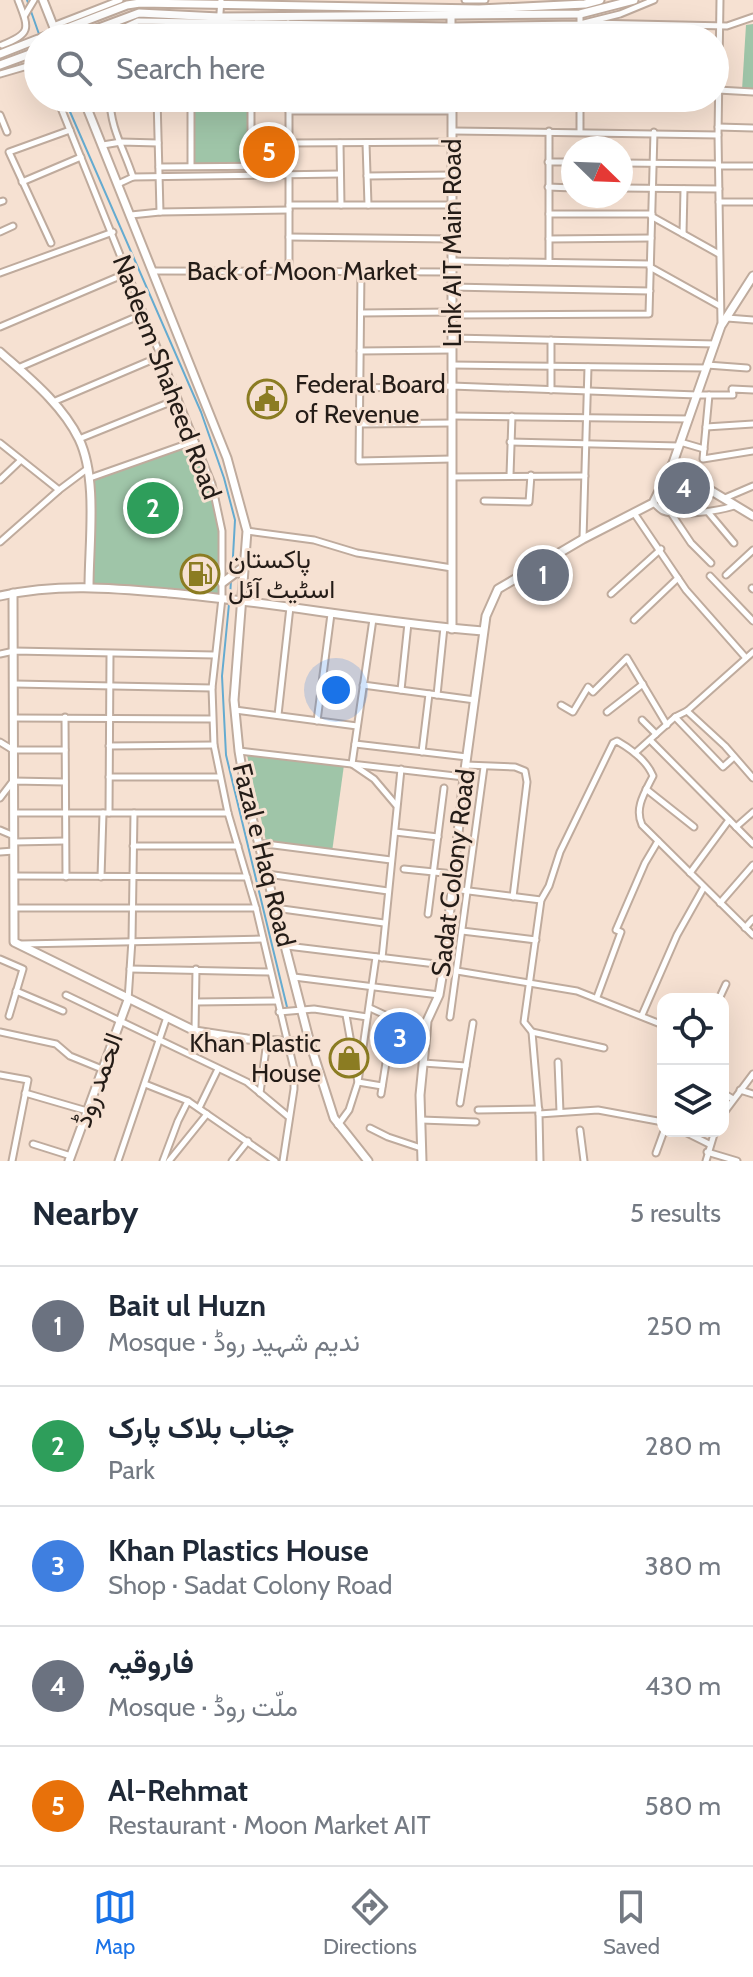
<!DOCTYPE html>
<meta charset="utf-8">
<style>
:root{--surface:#fff;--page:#f6f6f7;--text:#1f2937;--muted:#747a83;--line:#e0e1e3;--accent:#1a73e8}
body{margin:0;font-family:Cabin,Vazirmatn,sans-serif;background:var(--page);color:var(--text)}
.controls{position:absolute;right:24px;bottom:24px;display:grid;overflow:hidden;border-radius:16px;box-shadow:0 8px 32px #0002}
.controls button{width:72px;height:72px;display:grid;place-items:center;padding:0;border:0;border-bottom:2px solid var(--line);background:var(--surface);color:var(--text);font:40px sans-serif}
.compass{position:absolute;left:561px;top:136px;width:72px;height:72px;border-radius:50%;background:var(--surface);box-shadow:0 8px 32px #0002;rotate:113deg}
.you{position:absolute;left:336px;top:690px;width:28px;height:28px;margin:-20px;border:6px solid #fff;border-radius:50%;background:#1a73e8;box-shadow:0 0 0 12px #1a73e833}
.badge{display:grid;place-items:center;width:52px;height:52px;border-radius:50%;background:var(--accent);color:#fff;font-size:26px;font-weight:700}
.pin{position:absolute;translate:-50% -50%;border:4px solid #fff;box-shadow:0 2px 8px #0006}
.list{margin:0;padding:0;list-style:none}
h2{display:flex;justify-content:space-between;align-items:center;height:104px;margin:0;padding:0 32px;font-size:34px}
h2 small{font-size:26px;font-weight:400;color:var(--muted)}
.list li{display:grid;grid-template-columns:52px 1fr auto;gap:24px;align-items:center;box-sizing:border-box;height:120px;padding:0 32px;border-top:2px solid var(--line)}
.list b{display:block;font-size:30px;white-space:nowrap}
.list p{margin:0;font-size:26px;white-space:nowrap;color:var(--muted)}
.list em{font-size:26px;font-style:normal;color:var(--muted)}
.icon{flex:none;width:44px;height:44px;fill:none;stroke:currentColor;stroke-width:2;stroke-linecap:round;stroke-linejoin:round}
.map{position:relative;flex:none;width:753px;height:1161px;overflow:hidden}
.search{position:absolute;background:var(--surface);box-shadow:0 8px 32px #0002;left:24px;right:24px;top:24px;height:88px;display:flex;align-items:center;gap:20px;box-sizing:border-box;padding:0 28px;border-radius:44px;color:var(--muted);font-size:30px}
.sheet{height:704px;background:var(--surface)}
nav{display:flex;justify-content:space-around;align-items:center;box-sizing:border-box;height:112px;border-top:2px solid var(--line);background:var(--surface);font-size:22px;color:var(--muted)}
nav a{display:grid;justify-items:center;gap:4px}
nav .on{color:var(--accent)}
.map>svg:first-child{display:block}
</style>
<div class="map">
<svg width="753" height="1161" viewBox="0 0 753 1161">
<rect width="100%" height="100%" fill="#f6e1d2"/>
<g fill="#9fc5a8">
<polygon points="753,24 753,90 742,90 746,25"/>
<polygon points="194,98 250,98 249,163 194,163"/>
<polygon points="195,441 212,484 222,530 222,598 89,587 90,478"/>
<polygon points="247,755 344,765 332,852 266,841"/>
</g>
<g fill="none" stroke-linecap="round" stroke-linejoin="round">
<g stroke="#65abd0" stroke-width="2">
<polyline points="27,0 40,37"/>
<polyline points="64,98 201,412 224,478 235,520 232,574"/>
<polyline points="230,597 231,580"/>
<polyline points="229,604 222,676 226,755 287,1007"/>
</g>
<defs>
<g id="street">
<polyline points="465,0 485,0"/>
<polyline points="720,0 718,135 721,323"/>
<polyline points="25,15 34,0"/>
<polyline points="288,23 288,38"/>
<polyline points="589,23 727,26 753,17"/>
<polyline points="53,26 120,0"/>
<polyline points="118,38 125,27 138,21 451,26 580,24 620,14 654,0"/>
<polyline points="218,38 221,0"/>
<polyline points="580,38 580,14"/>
<path d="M2,45C32,33 29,29 18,0"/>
<polyline points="0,74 38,63"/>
<polyline points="718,90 753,92"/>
<polyline points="57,98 212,484 222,531 222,598 212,688 214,745 228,813 256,908 294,1069 294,1089 283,1161"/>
<path d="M110,98C110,128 124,149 133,177"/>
<polyline points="157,98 160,212"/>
<polyline points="191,98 191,166"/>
<polyline points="289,98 289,271"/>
<polyline points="580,98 580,131"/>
<polyline points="86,106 110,101"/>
<polyline points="289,111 452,111"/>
<polyline points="0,115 7,132"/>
<polyline points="718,127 753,128"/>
<polyline points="453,131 718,135"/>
<polyline points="549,131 549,262"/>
<polyline points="289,143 452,142"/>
<polyline points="340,143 341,205"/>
<polyline points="366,143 368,205"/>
<polyline points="103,145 121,142 158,143"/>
<polyline points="548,162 573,162"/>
<polyline points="621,163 718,164"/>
<polyline points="251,165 251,98"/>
<polyline points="718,166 753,166"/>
<polyline points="159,167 289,166"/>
<polyline points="367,176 451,175"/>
<polyline points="22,182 81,157"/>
<polyline points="118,184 133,177 340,174"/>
<polyline points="548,187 573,188"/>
<polyline points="621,188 719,189"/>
<polyline points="0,202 3,201"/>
<polyline points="719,202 753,202"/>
<polyline points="289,205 451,205"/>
<polyline points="549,214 652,214"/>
<polyline points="131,215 160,212 289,210"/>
<polyline points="651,216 719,254"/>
<polyline points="0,232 13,226"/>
<polyline points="683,234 684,189"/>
<polyline points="289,237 452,239"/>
<polyline points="549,239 651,238"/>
<polyline points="51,243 9,152 70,130"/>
<polyline points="452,261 650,264"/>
<polyline points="650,267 720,306"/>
<polyline points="361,270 359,461 452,459"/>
<polyline points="153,271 452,272"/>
<polyline points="0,273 113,232"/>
<polyline points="452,287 650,291"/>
<polyline points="361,313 452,312"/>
<polyline points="452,315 649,314 654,132"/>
<polyline points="727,318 753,320"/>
<polyline points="0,327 127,273"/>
<polyline points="452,338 715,344"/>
<polyline points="551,340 551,390"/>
<polyline points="360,351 452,350"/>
<polyline points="452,365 706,368"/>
<polyline points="707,365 747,368"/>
<polyline points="18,368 143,314"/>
<polyline points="360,388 452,386 697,395 733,395 732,389 753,390"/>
<polyline points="709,395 703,459 753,451"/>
<polyline points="53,402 161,356"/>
<polyline points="452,416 689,419"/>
<polyline points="360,424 452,423"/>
<polyline points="706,427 753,424"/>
<polyline points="79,439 178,399"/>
<polyline points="510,442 679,446"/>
<polyline points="680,442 704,449"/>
<polyline points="0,443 59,490"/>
<polyline points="510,475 512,416"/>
<polyline points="452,477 585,476"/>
<polyline points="90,478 195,441"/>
<polyline points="0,480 21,460"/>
<polyline points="725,498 753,486"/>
<polyline points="484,501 529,502 531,475"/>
<path d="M653,503C655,504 661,510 663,511C678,517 718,511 734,506"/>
<polyline points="708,512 734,543"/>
<polyline points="634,513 686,590 746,658"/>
<polyline points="671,513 691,543 711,563"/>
<polyline points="247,531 314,540 357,553 452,568"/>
<polyline points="583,539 588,367"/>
<polyline points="0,542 59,490 87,469"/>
<polyline points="726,575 753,550"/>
<polyline points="710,576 753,621"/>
<polyline points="752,588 753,589"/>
<polyline points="611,594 661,549"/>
<polyline points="373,619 352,764 374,779 396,805"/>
<polyline points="634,620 678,578"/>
<polyline points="0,654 14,651 214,655"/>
<polyline points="15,684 212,688"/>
<polyline points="363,685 475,700"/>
<polyline points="401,690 408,623"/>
<polyline points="437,695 444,627"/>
<polyline points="561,705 573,712 588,687 593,692 627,658 667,725"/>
<polyline points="235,710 357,726"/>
<polyline points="687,711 725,746 753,778"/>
<polyline points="607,712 643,684"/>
<polyline points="278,715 290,607"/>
<polyline points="65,717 66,877"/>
<polyline points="675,717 723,767 734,757"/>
<polyline points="14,718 212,719"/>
<polyline points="642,720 656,734"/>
<polyline points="317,721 331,614"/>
<polyline points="650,740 753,844"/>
<polyline points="0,742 13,750 65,750"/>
<polyline points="355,744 467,757"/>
<polyline points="109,746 214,745"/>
<polyline points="239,751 464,777"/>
<polyline points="422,752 429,694"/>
<polyline points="635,753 675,717 687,711 753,652"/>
<polyline points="466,765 515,767 525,771 527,782 513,897"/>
<polyline points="109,777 220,777"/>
<polyline points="646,789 694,827"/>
<polyline points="0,798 13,781 65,782"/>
<polyline points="14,813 228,813"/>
<polyline points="109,813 110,655"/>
<polyline points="736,827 753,812"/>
<polyline points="0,830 14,836"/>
<polyline points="395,832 438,837"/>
<polyline points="14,842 65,841"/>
<polyline points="258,843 391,860"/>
<polyline points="133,846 238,846"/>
<polyline points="0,852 14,851"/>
<polyline points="404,869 454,874"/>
<polyline points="690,873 729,820"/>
<polyline points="267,874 388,891"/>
<polyline points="14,876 247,877"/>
<polyline points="101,877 103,813"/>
<polyline points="453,889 541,900"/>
<polyline points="720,903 753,865"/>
<polyline points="14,908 256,908"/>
<polyline points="275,908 384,923"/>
<polyline points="428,914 444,788"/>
<polyline points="745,928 753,919"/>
<polyline points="462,931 536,940"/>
<polyline points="22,944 263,939"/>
<polyline points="287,946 444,965"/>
<polyline points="382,958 401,769"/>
<polyline points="0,959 23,969 9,1016"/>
<polyline points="130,969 270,972"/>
<polyline points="457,971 577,991 663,1025"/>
<polyline points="294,977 439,995"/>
<polyline points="16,991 63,1011"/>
<polyline points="66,995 247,1082 289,1117"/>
<polyline points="597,997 621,932 616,930 645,863 658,841"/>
<polyline points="719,999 726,984"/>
<polyline points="128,1000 132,940 134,813"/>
<polyline points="196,1002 277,1001"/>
<polyline points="370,1008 426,1034"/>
<polyline points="279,1012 314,1009 367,1017"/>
<polyline points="346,1015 358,1082 382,1086"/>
<polyline points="642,1015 677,935 704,887"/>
<polyline points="450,1017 484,767"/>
<polyline points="195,1031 196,969"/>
<polyline points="0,1032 56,1044 70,1056 102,1069"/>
<polyline points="532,1032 604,1048"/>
<polyline points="558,1062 560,1112"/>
<polyline points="423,1063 466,1066"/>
<polyline points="0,1075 28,1080 12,1161"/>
<polyline points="145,1084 188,1101 275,1161"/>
<polyline points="740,1090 753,1094"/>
<polyline points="25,1093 87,1111"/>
<polyline points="260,1093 267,1041"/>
<polyline points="723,1093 733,1099"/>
<polyline points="381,1094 393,1019"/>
<polyline points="460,1103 473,1023"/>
<polyline points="199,1108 218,1069"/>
<polyline points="478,1110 539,1109"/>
<path d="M539,1114L532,1032L524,1022L541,900L549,886L560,852L613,743L617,741C631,749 647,761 653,776C645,792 634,808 642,825L753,935"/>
<polyline points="723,1114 753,1074"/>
<polyline points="421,1120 476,1122"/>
<polyline points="338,1125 349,1110 358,1082 376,957"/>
<polyline points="370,1128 388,1137 421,1148"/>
<polyline points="580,1130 584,1161"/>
<polyline points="683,1131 709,1144"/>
<polyline points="33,1144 71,1156"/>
<polyline points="707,1152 737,1161"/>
<polyline points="656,1153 664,1131"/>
<polyline points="118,1161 167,1017"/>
<polyline points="163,1161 178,1121 188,1101"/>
<polyline points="169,1161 207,1114"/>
<polyline points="232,1161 248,1141"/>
<polyline points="540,1161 539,1114 598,1110 663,1122"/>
<polyline points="706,1161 715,1131"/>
</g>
<g id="secondary">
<polyline points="43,0 58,38"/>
<polyline points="451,16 451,38"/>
<polyline points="41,38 127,5 140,3 479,9 585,4 600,0"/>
<polyline points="72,38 139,13 219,17 580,14 634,0"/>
<polyline points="0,54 38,39"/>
<polyline points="0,65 38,51"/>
<polyline points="83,98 227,458 247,531 234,700 239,751 247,798 310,1043 334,1118 368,1161"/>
<path d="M0,352C28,377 62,404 79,439C98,479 89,542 89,587"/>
<polyline points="673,463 690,478 753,516"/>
<polyline points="222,583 246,565"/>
<polyline points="13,593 14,942 195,1031 247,1039 310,1043"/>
<path d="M0,596C57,583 112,588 169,593C274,602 378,623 483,631"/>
<polyline points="452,629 452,98"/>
<polyline points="69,1161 128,1000"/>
<polyline points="422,1161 420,1095 426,1034 427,1021 439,995 444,965 464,777 486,616 498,589 583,539 653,503 673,463 721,326 753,276"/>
</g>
</defs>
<use href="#street" stroke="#bfab9d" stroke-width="9"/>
<use href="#secondary" stroke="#bfab9d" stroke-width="11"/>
<use href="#street" stroke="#fff" stroke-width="5"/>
<use href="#secondary" stroke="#fff" stroke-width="7"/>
</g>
<defs>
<symbol id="civic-ring" viewBox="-11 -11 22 22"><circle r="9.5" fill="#f6e1d2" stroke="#8b7c22" stroke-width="1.5"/><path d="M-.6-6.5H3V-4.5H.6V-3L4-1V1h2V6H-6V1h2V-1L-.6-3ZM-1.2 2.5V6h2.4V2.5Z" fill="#8b7c22"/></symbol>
<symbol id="fuel-ring" viewBox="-11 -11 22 22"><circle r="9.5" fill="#f6e1d2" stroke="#8b7c22" stroke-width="1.5"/><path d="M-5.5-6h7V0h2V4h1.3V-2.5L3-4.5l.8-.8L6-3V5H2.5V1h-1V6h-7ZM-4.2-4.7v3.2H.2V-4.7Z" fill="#8b7c22"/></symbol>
<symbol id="shop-ring" viewBox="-11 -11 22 22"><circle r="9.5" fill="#f6e1d2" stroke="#8b7c22" stroke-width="1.5"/><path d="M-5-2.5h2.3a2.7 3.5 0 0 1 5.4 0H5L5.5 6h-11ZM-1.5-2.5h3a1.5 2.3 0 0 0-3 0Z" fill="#8b7c22"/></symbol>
</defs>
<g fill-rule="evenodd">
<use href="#civic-ring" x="245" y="377" width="44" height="44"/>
<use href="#fuel-ring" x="178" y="552" width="44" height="44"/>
<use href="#shop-ring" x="327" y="1036" width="44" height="44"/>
</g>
<g text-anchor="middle" stroke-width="6" stroke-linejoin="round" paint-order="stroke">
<g font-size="26" fill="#241c17" stroke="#f6e1d2">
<text transform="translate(452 243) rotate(-90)" y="9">Link AIT Main Road</text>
<text x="302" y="280">Back of Moon Market</text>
<text transform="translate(167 377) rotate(69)" y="9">Nadeem Shaheed Road</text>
<text transform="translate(264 855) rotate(76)" y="9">Fazal e Haq Road</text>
<text transform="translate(453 873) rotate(-83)" y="9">Sadat Colony Road</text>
<text transform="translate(98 1080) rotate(-70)" y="9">الحمد روڈ</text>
</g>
<g font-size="26" fill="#241c17" stroke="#f6e1d2" text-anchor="start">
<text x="295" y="393">Federal Board<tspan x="295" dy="30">of Revenue</tspan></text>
<text x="228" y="568">پاکستان<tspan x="228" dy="30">اسٹیٹ آئل</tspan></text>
<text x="321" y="1052" text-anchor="end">Khan Plastic<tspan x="321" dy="30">House</tspan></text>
</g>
</g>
</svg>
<div class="controls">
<button><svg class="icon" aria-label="locate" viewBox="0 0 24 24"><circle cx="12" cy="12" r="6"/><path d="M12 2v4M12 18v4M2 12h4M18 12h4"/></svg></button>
<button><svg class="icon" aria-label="layers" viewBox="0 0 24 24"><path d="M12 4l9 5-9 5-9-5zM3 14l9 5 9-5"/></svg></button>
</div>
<svg class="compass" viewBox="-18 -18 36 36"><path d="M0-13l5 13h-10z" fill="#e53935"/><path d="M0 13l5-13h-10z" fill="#747a83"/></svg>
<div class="you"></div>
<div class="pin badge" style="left:543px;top:575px;background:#6b7280">1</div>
<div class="pin badge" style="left:153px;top:508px;background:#2e9e5b">2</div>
<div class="pin badge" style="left:400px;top:1038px;background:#3f7fe0">3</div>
<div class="pin badge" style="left:684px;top:488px;background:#6b7280">4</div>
<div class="pin badge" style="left:269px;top:152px;background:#e8710a">5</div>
<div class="search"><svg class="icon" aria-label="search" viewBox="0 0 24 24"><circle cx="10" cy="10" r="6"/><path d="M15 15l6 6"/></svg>Search here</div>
</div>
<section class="sheet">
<h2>Nearby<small>5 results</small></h2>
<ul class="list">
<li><span class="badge" style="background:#6b7280">1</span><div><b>Bait ul Huzn</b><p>Mosque · ندیم شہید روڈ</p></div><em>250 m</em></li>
<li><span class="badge" style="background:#2e9e5b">2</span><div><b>چناب بلاک پارک</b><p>Park</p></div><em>280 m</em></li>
<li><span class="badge" style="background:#3f7fe0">3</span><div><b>Khan Plastics House</b><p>Shop · Sadat Colony Road</p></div><em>380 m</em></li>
<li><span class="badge" style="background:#6b7280">4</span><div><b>فاروقیہ</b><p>Mosque · ملّت روڈ</p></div><em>430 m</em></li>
<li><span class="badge" style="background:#e8710a">5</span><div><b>Al-Rehmat</b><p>Restaurant · Moon Market AIT</p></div><em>580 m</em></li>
</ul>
</section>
<nav>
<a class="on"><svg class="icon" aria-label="map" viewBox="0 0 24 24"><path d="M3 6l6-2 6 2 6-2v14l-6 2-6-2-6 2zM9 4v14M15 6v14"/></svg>Map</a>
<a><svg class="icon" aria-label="directions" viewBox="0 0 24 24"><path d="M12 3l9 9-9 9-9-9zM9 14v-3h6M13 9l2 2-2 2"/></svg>Directions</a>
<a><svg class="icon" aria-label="saved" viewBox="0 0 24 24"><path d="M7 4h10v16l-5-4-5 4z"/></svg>Saved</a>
</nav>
